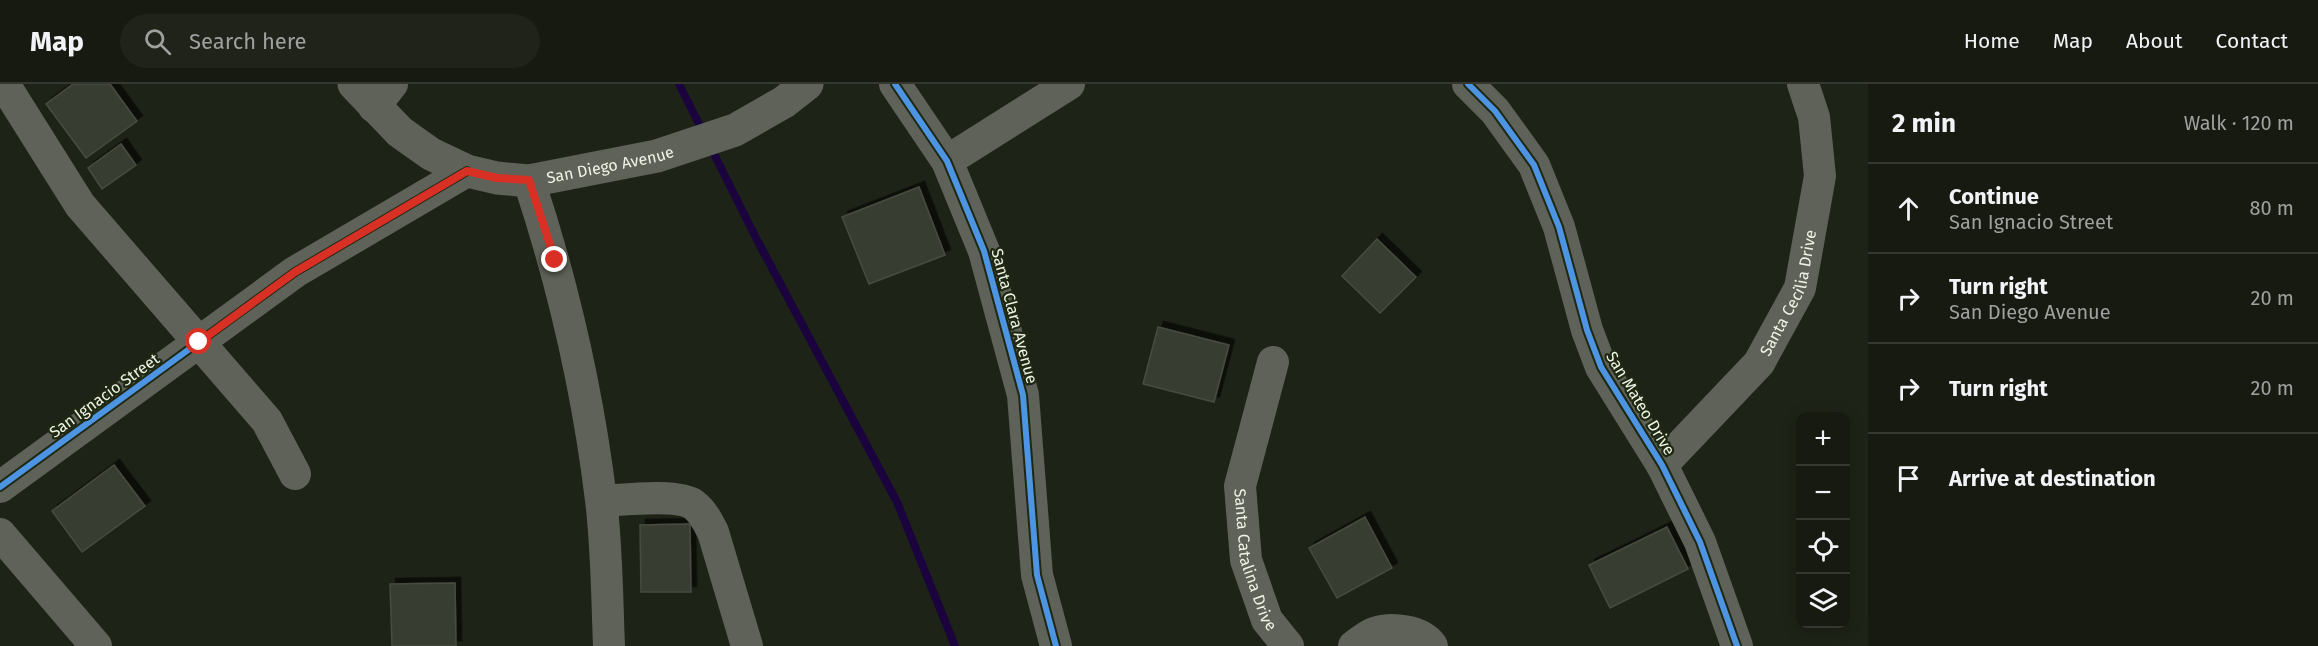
<!DOCTYPE html>
<meta charset="utf-8">
<style>
:root{--surface:#161a11;--page:#1f231a;--text:#f1f3f6;--muted:#9ea19f;--line:#353831}
body{margin:0;font-family:"Fira Sans",sans-serif;background:var(--page);color:var(--text)}
.controls{position:absolute;right:18px;bottom:18px;display:grid;overflow:hidden;border-radius:12px;box-shadow:0 3px 15px #0003}
.controls button{width:54px;height:54px;display:grid;place-items:center;padding:0;border:0;border-bottom:2px solid var(--line);background:var(--surface);color:var(--text);font:30px sans-serif}
.stop{position:absolute;width:18px;height:18px;margin:-14px;border:4px solid #d93025;border-radius:50%;background:#fff}
.stop.end{background:#d93025;border-color:#fff;box-shadow:0 2px 6px #0008}
.list{margin:0;padding:0;list-style:none}
h2{display:flex;justify-content:space-between;align-items:center;height:78px;margin:0;padding:0 24px;font-size:26px}
h2 small{font-size:20px;font-weight:400;color:var(--muted)}
.list li{display:grid;grid-template-columns:39px 1fr auto;gap:18px;align-items:center;box-sizing:border-box;height:90px;padding:0 24px;border-top:2px solid var(--line)}
.list b{display:block;font-size:22px;white-space:nowrap}
.list p{margin:0;font-size:20px;white-space:nowrap;color:var(--muted)}
.list em{font-size:20px;font-style:normal;color:var(--muted)}
.icon{flex:none;width:33px;height:33px;fill:none;stroke:currentColor;stroke-width:2;stroke-linecap:round;stroke-linejoin:round}
.map{position:relative;flex:none;width:1868px;height:562px;overflow:hidden}
header{display:flex;align-items:center;gap:36px;box-sizing:border-box;height:84px;padding:0 30px;background:var(--surface);border-bottom:2px solid var(--line)}
header strong{font-size:28px}
nav{display:flex;gap:33px;margin-inline-start:auto;font-size:21px}
.search{width:420px;height:54px;background:var(--page);display:flex;align-items:center;gap:15px;box-sizing:border-box;padding:0 21px;border-radius:33px;color:var(--muted);font-size:22px}
main{display:flex}
aside{flex:1;background:var(--surface)}
.map>svg:first-child{display:block}
</style>
<header>
<strong>Map</strong>
<div class="search"><svg class="icon" aria-label="search" viewBox="0 0 24 24"><circle cx="10" cy="10" r="6"/><path d="M15 15l6 6"/></svg>Search here</div>
<nav><a>Home</a><a>Map</a><a>About</a><a>Contact</a></nav>
</header>
<main>
<div class="map">
<svg width="1868" height="562" viewBox="0 0 1868 562">
<defs>
<filter id="shadow"><feDropShadow dx="5.5" dy="-5.5" stdDeviation="0" flood-color="#0009"/></filter>
</defs>
<rect width="100%" height="100%" fill="#1e2317"/>
<g fill="none" stroke-linecap="round" stroke-linejoin="round">
<g stroke="#1b033e" stroke-width="8">
<polyline points="679,0 704,50"/>
<polyline points="710,62 757,156 897,418 955,562"/>
</g>
</g>
<g fill="#393e30" stroke="#474b40" stroke-width="1.5" filter="url(#shadow)">
<polygon points="73,0 110,0 137,37 86,74 46,20"/>
<polygon points="121,60 136,81 102,105 88,84"/>
<polygon points="919,103 945,171 869,200 842,133"/>
<polygon points="1377,155 1416,193 1380,229 1342,192"/>
<polygon points="1158,243 1229,261 1214,318 1143,300"/>
<polygon points="114,381 145,422 82,468 52,427"/>
<polygon points="1365,433 1392,484 1337,514 1309,464"/>
<polygon points="690,440 691,508 641,508 640,441"/>
<polygon points="1667,443 1688,485 1610,524 1589,481"/>
<polygon points="455,499 456,562 392,562 390,500"/>
</g>
<g fill="none" stroke-linecap="round" stroke-linejoin="round">
<g stroke="#5e6258" stroke-width="32">
<polyline points="4,0 80,121 267,337 295,390"/>
<polyline points="895,0 947,77 984,167 1023,311 1037,491 1056,562"/>
<polyline points="1468,0 1495,27 1534,81 1559,143 1587,246 1601,283 1662,381 1700,458 1737,562"/>
<polyline points="374,23 392,0"/>
<polyline points="947,77 1069,0"/>
<path d="M529,97C563,200 588,308 601,416C607,464 607,514 609,562"/>
<path id="s1" d="M1273,278L1240,402L1246,476L1267,536L1288,562"/>
<path id="s2" d="M1662,381L1759,279L1800,204L1820,92L1814,33L1803,0"/>
<polyline points="0,403 295,188 467,87"/>
<path d="M602,417C623,416 678,409 694,421C703,428 708,438 713,448L747,562"/>
<polyline points="0,450 96,562"/>
<path d="M1354,562C1360,558 1367,552 1374,549C1391,543 1421,546 1432,562"/>
</g>
<path stroke="#5e6258" stroke-width="33" id="s3" d="M354,0L400,48L431,70L467,87L497,94L529,97L657,72L735,46L784,18L807,0"/>
<defs>
<g id="cycleway">
<polyline points="895,0 947,77 984,167 1023,311 1037,491 1056,562"/>
<polyline points="1468,0 1495,27 1534,81 1559,143 1587,246 1601,283 1662,381 1700,458 1737,562"/>
<polyline points="0,403 295,188 467,87"/>
</g>
</defs>
<use href="#cycleway" stroke="#1f2812" stroke-width="10"/>
<use href="#cycleway" stroke="#4d94e3" stroke-width="6"/>
</g>
<g fill="none" stroke-linecap="round" stroke-linejoin="round">
<polyline stroke="#d93025" stroke-width="8" points="199,258 295,188 467,87 497,94 529,96 555,176"/>
</g>
<g text-anchor="middle" stroke-width="4.5" stroke-linejoin="round" paint-order="stroke">
<g font-size="16" fill="#eef4e6" stroke="#1f2812">
<text dy="6" stroke="none"><textPath href="#s3" startOffset="290">San Diego Avenue</textPath></text>
<text dy="6" stroke="none"><textPath href="#s2" startOffset="218">Santa Cecilia Drive</textPath></text>
<text transform="translate(1015 232) rotate(75)" y="6">Santa Clara Avenue</text>
<text transform="translate(104 311) rotate(-36)" y="6">San Ignacio Street</text>
<text transform="translate(1641 319) rotate(59)" y="6">San Mateo Drive</text>
<text dy="6" stroke="none"><textPath href="#s1" startOffset="204">Santa Catalina Drive</textPath></text>
</g>
</g>
</svg>
<div class="controls">
<button>+</button>
<button>−</button>
<button><svg class="icon" aria-label="locate" viewBox="0 0 24 24"><circle cx="12" cy="12" r="6"/><path d="M12 2v4M12 18v4M2 12h4M18 12h4"/></svg></button>
<button><svg class="icon" aria-label="layers" viewBox="0 0 24 24"><path d="M12 4l9 5-9 5-9-5zM3 14l9 5 9-5"/></svg></button>
</div>
<div class="stop" style="left:199px;top:258px"></div>
<div class="stop end" style="left:555px;top:176px"></div>
</div>
<aside>
<h2>2 min<small>Walk · 120 m</small></h2>
<ul class="list">
<li><svg class="icon" aria-label="ahead" viewBox="0 0 24 24"><path d="M12 20V5M6 11l6-6 6 6"/></svg><div><b>Continue</b><p>San Ignacio Street</p></div><em>80 m</em></li>
<li><svg class="icon" aria-label="right" viewBox="0 0 24 24"><path d="M7 20v-9h11M14 6l5 5-5 5"/></svg><div><b>Turn right</b><p>San Diego Avenue</p></div><em>20 m</em></li>
<li><svg class="icon" aria-label="right" viewBox="0 0 24 24"><path d="M7 20v-9h11M14 6l5 5-5 5"/></svg><div><b>Turn right</b></div><em>20 m</em></li>
<li><svg class="icon" aria-label="arrive" viewBox="0 0 24 24"><path d="M6 21V4h12l-3 4 3 4H6"/></svg><div><b>Arrive at destination</b></div></li>
</ul>
</aside>
</main>
